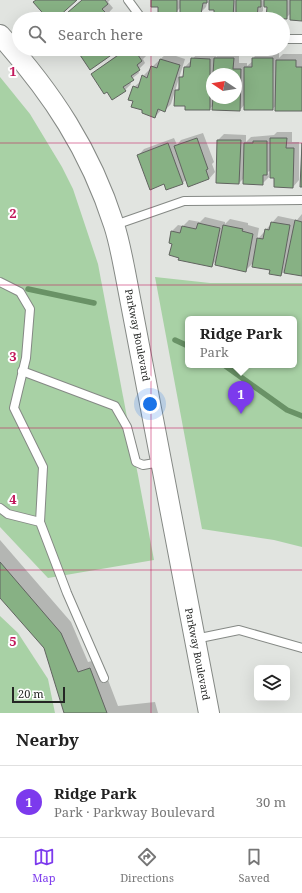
<!DOCTYPE html>
<meta charset="utf-8">
<style>
:root{--surface:#fff;--page:#f2f2f2;--text:#222;--muted:#767676;--line:#e0e0e0;--accent:#7c3aed}
body{margin:0;font-family:"Noto Serif",serif;background:var(--page);color:var(--text)}
.controls{position:absolute;right:12px;bottom:12px;display:grid;overflow:hidden;border-radius:6px;box-shadow:0 4px 16px #0002}
.controls button{width:36px;height:36px;display:grid;place-items:center;padding:0;border:0;border-bottom:1px solid var(--line);background:var(--surface);color:var(--text);font:20px sans-serif}
.compass{position:absolute;left:206px;top:68px;width:36px;height:36px;border-radius:50%;background:var(--surface);box-shadow:0 4px 16px #0002;rotate:282deg}
.scale{position:absolute;left:12px;bottom:10px;width:53px;box-sizing:border-box;padding-left:4px;border:2px solid #242624;border-top:0;font-size:11px;line-height:14px;white-space:nowrap;color:#242624;-webkit-text-stroke:3px #fff;paint-order:stroke}
.you{position:absolute;left:150px;top:404px;width:14px;height:14px;margin:-10px;border:3px solid #fff;border-radius:50%;background:#1a73e8;box-shadow:0 0 0 6px #1a73e833}
.badge{display:grid;place-items:center;width:26px;height:26px;border-radius:50%;background:var(--accent);color:#fff;font-size:13px;font-weight:700}
.pin{position:absolute;translate:-50% -33px;filter:drop-shadow(0 1px 2px #0008)}
.pin::after{content:'';position:absolute;top:21px;width:14px;height:12px;background:inherit;clip-path:polygon(0 0,100% 0,50% 100%)}
.popup{position:absolute;left:185px;top:316px;width:112px;height:52px;box-sizing:border-box;display:grid;place-content:center;border-radius:6px;background:var(--surface);filter:drop-shadow(0 1px 3px #0005);font-size:13px;white-space:nowrap;color:var(--muted)}
.popup b{font-size:15px;color:var(--text)}
.popup::after{content:'';position:absolute;left:50%;top:100%;margin-left:-8px;border:8px solid transparent;border-top-color:var(--surface)}
.list{margin:0;padding:0;list-style:none}
h2{display:flex;justify-content:space-between;align-items:center;height:52px;margin:0;padding:0 16px;font-size:17px}
h2 small{font-size:13px;font-weight:400;color:var(--muted)}
.list li{display:grid;grid-template-columns:26px 1fr auto;gap:12px;align-items:center;box-sizing:border-box;height:72px;padding:0 16px;border-top:1px solid var(--line)}
.list b{display:block;font-size:15px;white-space:nowrap}
.list p{margin:0;font-size:13px;white-space:nowrap;color:var(--muted)}
.list em{font-size:13px;font-style:normal;color:var(--muted)}
.icon{flex:none;width:22px;height:22px;fill:none;stroke:currentColor;stroke-width:2;stroke-linecap:round;stroke-linejoin:round}
.map{position:relative;flex:none;width:302px;height:713px;overflow:hidden}
.search{position:absolute;background:var(--surface);box-shadow:0 4px 16px #0002;left:12px;right:12px;top:12px;height:44px;display:flex;align-items:center;gap:10px;box-sizing:border-box;padding:0 14px;border-radius:22px;color:var(--muted);font-size:15px}
.sheet{height:124px;background:var(--surface)}
nav{display:flex;justify-content:space-around;align-items:center;box-sizing:border-box;height:56px;border-top:1px solid var(--line);background:var(--surface);font-size:11px;color:var(--muted)}
nav a{display:grid;justify-items:center;gap:2px}
nav .on{color:var(--accent)}
.map>svg:first-child{display:block}
</style>
<div class="map">
<svg width="302" height="713" viewBox="0 0 302 713">
<rect width="100%" height="100%" fill="#e1e4e0"/>
<g fill="#a8d1a5" fill-rule="evenodd">
<polygon points="0,77 30,114 62,167 73,189 98,264 154,560 48,578 0,527"/>
<path d="M155,277L210,283H302V547L274,540L202,529ZM188,319H294V365H188Z"/>
<polygon points="0,616 18,633 48,679 55,713 0,713"/>
</g>
<g fill="#0003" fill-rule="evenodd">
<polygon points="82,0 110,0 108,2 113,8 103,19 61,19"/>
<polygon points="152,0 208,0 206,7 200,13 181,7 176,12 159,6"/>
<polygon points="210,0 302,0 302,20 291,13 286,18 268,6 263,6 263,11 257,17 237,13 233,17 215,9"/>
<polygon points="115,16 117,19 111,19"/>
<polygon points="125,49 145,49 148,54 143,59 145,63 138,70 139,73 129,81 131,84 125,90 92,74"/>
<path d="M221,52H239V63H247V66L253,61V58L259,52H279V58L283,54H302V110L276,106L272,109L245,104L240,110L214,105L209,109L186,105L176,91L180,86V78L185,73V67L198,53H216V57ZM212,74H236V98H212Z"/>
<polygon points="167,53 185,59 171,104 165,110 162,109 155,117 144,110 134,101 134,87 141,81 143,76 149,70 151,71 152,67"/>
<polygon points="277,132 292,132 292,142 299,142 299,180 293,187 271,170 268,172 269,177 262,184 244,178 239,183 218,140 224,134 246,135 246,142 251,137 274,135"/>
<polygon points="203,133 214,162 212,164 215,172 209,179 186,179 183,183 167,189 165,183 138,156 144,149 174,138 177,145 181,140"/>
<polygon points="302,214 302,275 284,272 280,275 253,263 245,271 217,260 211,266 180,257 173,243 172,231 178,225 183,226 189,220 200,222 205,217 225,222 225,224 230,219 248,223 248,225 259,228 257,240 278,216 297,220"/>
<polygon points="0,540 71,622 88,662 100,659 118,706 155,702 158,713 66,713 45,648 0,597"/>
</g>
<g fill="none" stroke-linecap="round" stroke-linejoin="round">
<g stroke="#699266" stroke-width="5.5">
<polyline points="28,289 94,303"/>
<polyline points="175,340 188,346"/>
<polyline points="224,365 287,410 302,416"/>
</g>
</g>
<g fill="#87b184" stroke="#616460">
<polygon points="36,0 77,0 56,19 48,19 33,2"/>
<polygon points="82,0 105,0 108,4 102,9 108,15 104,17 105,19 60,19"/>
<polygon points="151,0 177,0 177,13 158,13 158,7 151,7"/>
<polygon points="180,0 207,0 207,3 203,3 201,14 180,14"/>
<polygon points="209,0 234,0 233,18 214,18 214,10 209,10"/>
<polygon points="236,0 261,0 261,7 258,7 257,18 236,18"/>
<polygon points="264,0 287,0 287,19 266,18 267,7 264,7"/>
<polygon points="290,0 302,0 302,21 290,20"/>
<polygon points="76,49 120,49 90,70"/>
<polygon points="127,49 134,49 142,61 137,65 140,70 131,76 134,80 123,87 126,91 112,100 107,92 104,94 91,74"/>
<polygon points="191,58 210,59 210,110 185,110 185,106 174,106 175,90 179,90 179,77 183,77 184,67 190,67"/>
<polygon points="214,58 234,58 233,69 241,69 240,111 212,110 213,98 236,98 236,74 213,74"/>
<polygon points="252,58 273,58 273,110 244,110 244,67 252,67"/>
<polygon points="160,59 180,65 165,112 158,109 155,118 142,113 142,110 131,107 133,101 128,100 133,86 138,88 142,75 147,78 151,66 157,68"/>
<polygon points="276,60 296,60 296,67 302,67 302,111 275,111"/>
<polygon points="197,138 208,169 206,170 209,179 188,187 174,146"/>
<polygon points="270,138 287,138 286,148 294,148 293,188 274,187 274,178 270,178"/>
<polygon points="217,140 241,140 239,184 216,183"/>
<polygon points="253,141 267,141 267,175 263,175 263,185 243,184 244,143 253,143"/>
<polygon points="168,143 183,184 166,190 164,184 150,190 137,155"/>
<polygon points="302,143 302,187 300,187"/>
<polygon points="295,220 302,222 302,276 284,273"/>
<polygon points="271,222 290,225 281,276 269,274 270,270 252,267 257,238 263,239 265,229 269,230"/>
<polygon points="198,223 220,228 212,267 178,260 179,258 169,255 172,244 169,243 171,231 180,233 182,226 196,229"/>
<polygon points="223,225 243,229 242,231 253,234 246,272 215,265"/>
<polygon points="0,562 61,633 78,672 90,668 107,713 64,713 44,648 0,598"/>
</g>
<g fill="none" stroke-linecap="round" stroke-linejoin="round">
<defs>
<g id="service">
<polyline points="128,0 142,19"/>
<polyline points="283,39 302,39"/>
<polyline points="115,225 184,201 302,200"/>
<polyline points="0,282 20,292 30,309 26,358 14,408 43,467 40,522"/>
<polyline points="22,371 115,406 127,427 136,462 143,465 161,462"/>
<polyline points="0,508 8,514 40,522 67,593 104,678"/>
<polyline points="195,639 239,630 302,648"/>
</g>
<path id="tertiary" d="M0,35C52,93 90,150 114,225C119,240 122,257 125,272L209,713"/>
</defs>
<use href="#service" stroke="#858985" stroke-width="10"/>
<use href="#tertiary" stroke="#858985" stroke-width="22"/>
<use href="#service" stroke="#fff" stroke-width="8"/>
<use href="#tertiary" stroke="#fff" stroke-width="20"/>
</g>
<path fill="none" stroke="#c2185b" stroke-width="1" stroke-opacity="0.55" d="M151,0V19M151,49V713M0,143H302M0,285H302M0,428H302M0,570H302"/>
<g text-anchor="middle" stroke-width="4" stroke-linejoin="round" paint-order="stroke">
<g font-size="10" fill="#242624" stroke="#fff">
<text transform="translate(138 335) rotate(79)" y="4">Parkway Boulevard</text>
<text transform="translate(198 654) rotate(79)" y="4">Parkway Boulevard</text>
</g>
</g>
<g font-size="13" text-anchor="middle" font-weight="bold" fill="#c2185b" stroke="#fff" stroke-width="4" stroke-linejoin="round" paint-order="stroke">
<text x="13" y="76">1</text>
<text x="13" y="218">2</text>
<text x="13" y="361">3</text>
<text x="13" y="504">4</text>
<text x="13" y="646">5</text>
</g>
</svg>
<div class="controls">
<button><svg class="icon" aria-label="layers" viewBox="0 0 24 24"><path d="M12 4l9 5-9 5-9-5zM3 14l9 5 9-5"/></svg></button>
</div>
<svg class="compass" viewBox="-18 -18 36 36"><path d="M0-13l5 13h-10z" fill="#e53935"/><path d="M0 13l5-13h-10z" fill="#767676"/></svg>
<div class="scale">20 m</div>
<div class="you"></div>
<div class="pin badge" style="left:241px;top:414px">1</div>
<div class="popup"><b>Ridge Park</b>Park</div>
<div class="search"><svg class="icon" aria-label="search" viewBox="0 0 24 24"><circle cx="10" cy="10" r="6"/><path d="M15 15l6 6"/></svg>Search here</div>
</div>
<section class="sheet">
<h2>Nearby<small></small></h2>
<ul class="list">
<li><span class="badge">1</span><div><b>Ridge Park</b><p>Park · Parkway Boulevard</p></div><em>30 m</em></li>
</ul>
</section>
<nav>
<a class="on"><svg class="icon" aria-label="map" viewBox="0 0 24 24"><path d="M3 6l6-2 6 2 6-2v14l-6 2-6-2-6 2zM9 4v14M15 6v14"/></svg>Map</a>
<a><svg class="icon" aria-label="directions" viewBox="0 0 24 24"><path d="M12 3l9 9-9 9-9-9zM9 14v-3h6M13 9l2 2-2 2"/></svg>Directions</a>
<a><svg class="icon" aria-label="saved" viewBox="0 0 24 24"><path d="M7 4h10v16l-5-4-5 4z"/></svg>Saved</a>
</nav>
